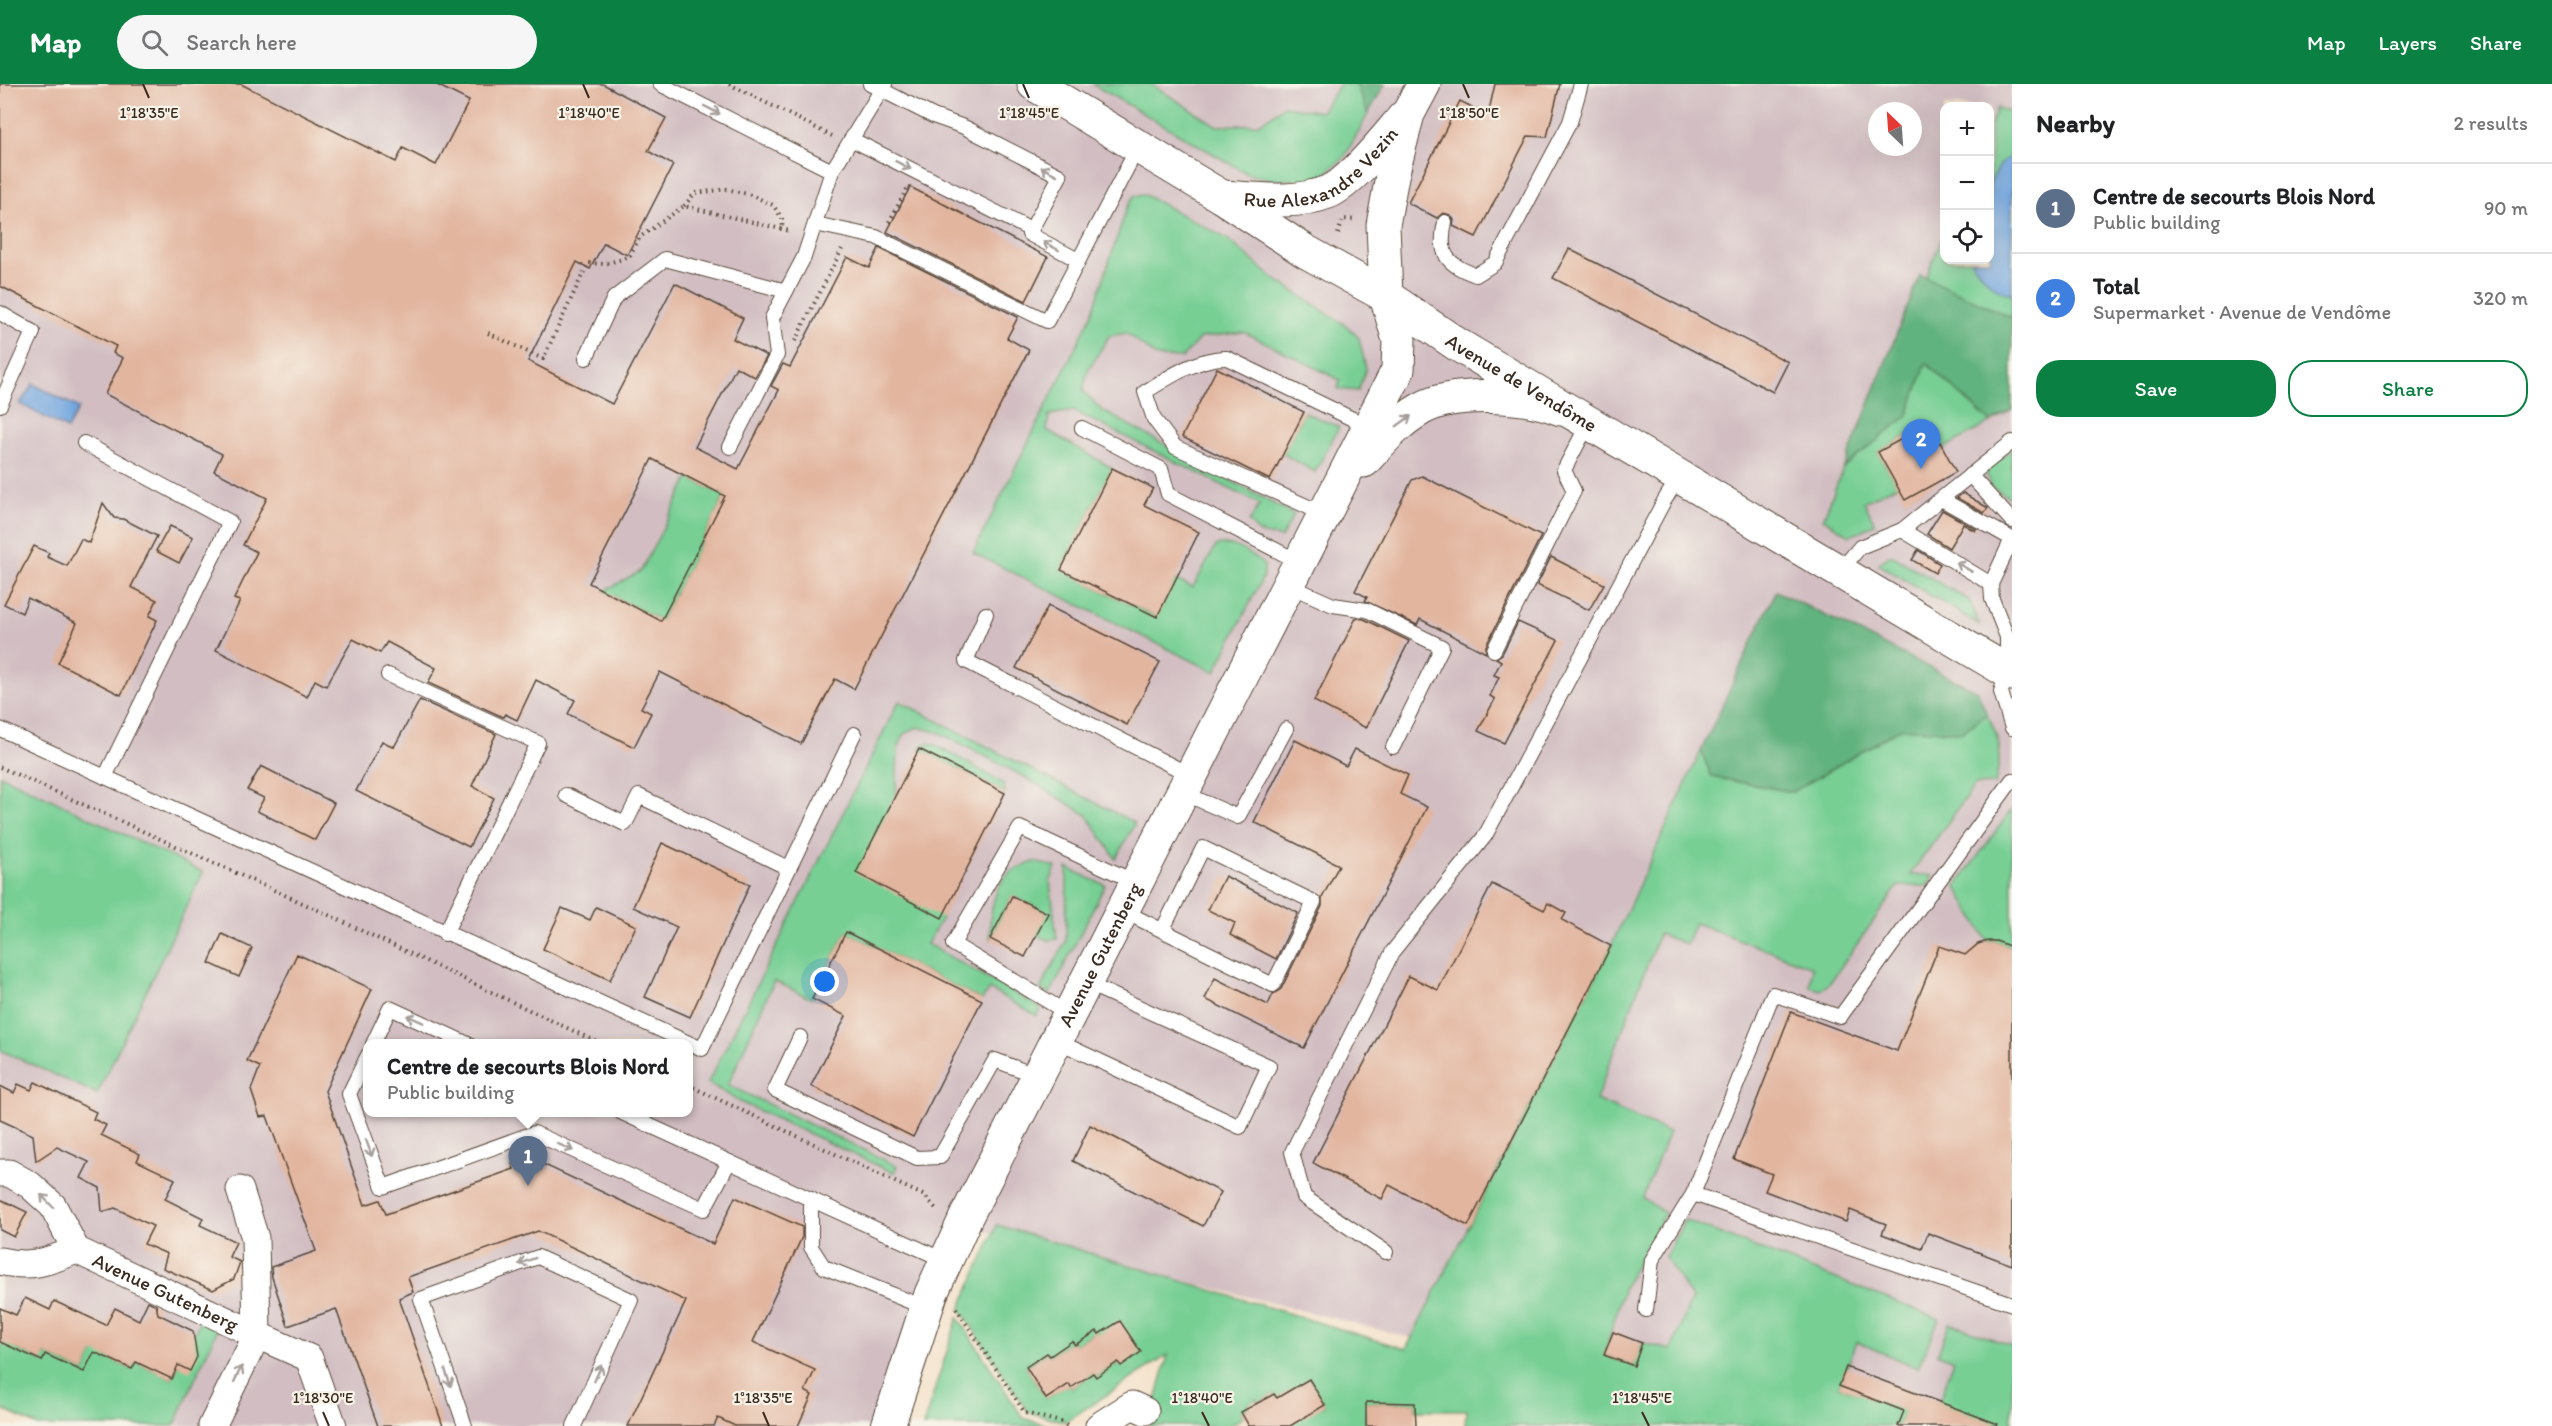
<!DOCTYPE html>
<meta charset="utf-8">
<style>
:root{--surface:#fff;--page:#f6f6f6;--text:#202124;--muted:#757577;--line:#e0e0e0;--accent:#0b8043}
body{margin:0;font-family:Itim,sans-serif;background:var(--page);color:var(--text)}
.controls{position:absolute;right:18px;top:18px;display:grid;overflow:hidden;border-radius:12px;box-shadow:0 6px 24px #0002}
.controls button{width:54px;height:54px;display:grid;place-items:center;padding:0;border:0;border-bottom:2px solid var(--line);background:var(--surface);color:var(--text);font:30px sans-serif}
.compass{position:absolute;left:1868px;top:18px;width:54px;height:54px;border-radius:50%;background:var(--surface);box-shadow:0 6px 24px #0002;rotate:335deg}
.you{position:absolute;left:825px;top:898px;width:21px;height:21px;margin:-15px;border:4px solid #fff;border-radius:50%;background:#1a73e8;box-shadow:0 0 0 9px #1a73e833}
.badge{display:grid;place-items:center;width:39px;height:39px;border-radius:50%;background:var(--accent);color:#fff;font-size:20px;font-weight:700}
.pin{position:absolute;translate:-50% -50px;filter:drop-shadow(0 2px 3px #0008)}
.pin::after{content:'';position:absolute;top:32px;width:21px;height:18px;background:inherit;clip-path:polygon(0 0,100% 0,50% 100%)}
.popup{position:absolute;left:363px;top:955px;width:330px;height:78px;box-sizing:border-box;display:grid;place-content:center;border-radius:12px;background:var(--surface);filter:drop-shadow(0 2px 4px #0005);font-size:20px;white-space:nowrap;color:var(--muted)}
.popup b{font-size:22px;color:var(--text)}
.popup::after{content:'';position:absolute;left:50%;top:100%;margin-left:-12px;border:12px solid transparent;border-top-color:var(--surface)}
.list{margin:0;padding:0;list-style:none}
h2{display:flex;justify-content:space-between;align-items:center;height:78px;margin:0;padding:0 24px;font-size:26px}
h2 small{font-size:20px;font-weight:400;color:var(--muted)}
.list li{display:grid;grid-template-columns:39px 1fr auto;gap:18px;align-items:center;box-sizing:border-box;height:90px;padding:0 24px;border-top:2px solid var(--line)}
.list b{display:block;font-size:22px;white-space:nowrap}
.list p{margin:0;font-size:20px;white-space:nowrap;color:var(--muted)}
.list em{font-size:20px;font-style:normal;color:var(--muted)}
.actions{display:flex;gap:12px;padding:18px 24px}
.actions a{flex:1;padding:14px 0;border:2px solid var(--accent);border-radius:24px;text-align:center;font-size:21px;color:var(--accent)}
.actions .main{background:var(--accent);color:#fff}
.icon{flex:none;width:33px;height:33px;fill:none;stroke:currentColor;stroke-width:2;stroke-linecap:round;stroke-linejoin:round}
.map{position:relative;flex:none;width:2012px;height:1342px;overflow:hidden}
header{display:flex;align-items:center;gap:36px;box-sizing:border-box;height:84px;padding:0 30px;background:var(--accent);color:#fff}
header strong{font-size:28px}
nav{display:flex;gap:33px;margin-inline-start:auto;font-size:21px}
.search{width:420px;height:54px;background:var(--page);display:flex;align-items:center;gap:15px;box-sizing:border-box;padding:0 21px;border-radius:33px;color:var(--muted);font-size:22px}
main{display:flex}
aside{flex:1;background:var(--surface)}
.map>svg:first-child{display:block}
</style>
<header>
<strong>Map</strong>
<div class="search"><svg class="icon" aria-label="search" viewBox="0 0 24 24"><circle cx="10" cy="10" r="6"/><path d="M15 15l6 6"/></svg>Search here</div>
<nav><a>Map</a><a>Layers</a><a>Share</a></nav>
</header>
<main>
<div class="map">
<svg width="2012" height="1342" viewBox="0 0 2012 1342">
<rect width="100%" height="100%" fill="#f7f3e8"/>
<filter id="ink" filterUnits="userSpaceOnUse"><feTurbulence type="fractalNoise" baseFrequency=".0167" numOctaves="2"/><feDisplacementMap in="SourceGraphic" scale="12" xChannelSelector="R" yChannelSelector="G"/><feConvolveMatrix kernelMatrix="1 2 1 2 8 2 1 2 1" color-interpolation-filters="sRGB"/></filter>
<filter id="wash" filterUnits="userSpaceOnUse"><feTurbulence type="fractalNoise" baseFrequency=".008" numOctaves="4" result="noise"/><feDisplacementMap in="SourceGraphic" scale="24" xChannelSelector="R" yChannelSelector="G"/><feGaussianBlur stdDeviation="1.35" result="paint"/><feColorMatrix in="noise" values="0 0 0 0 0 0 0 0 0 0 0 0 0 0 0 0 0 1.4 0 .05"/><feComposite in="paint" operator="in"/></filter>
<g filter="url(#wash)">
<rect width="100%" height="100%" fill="#f4e2cb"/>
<path fill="#d2bec2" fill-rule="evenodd" d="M0,0H2012V1342H1790L1520,1281L984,1147L895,1342H38L0,1324ZM1944,22H1990V176H1944ZM1877,27H1913V63H1877ZM368,960H688V1028H368Z"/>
<g fill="#77cf94" stroke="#597c59" stroke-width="1.5" fill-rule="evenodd">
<polygon points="1092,0 1151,0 1217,42 1259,40 1284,22 1321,28 1340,0 1356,0 1368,30 1344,74 1318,95 1274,96 1248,90"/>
<polygon points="1997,24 2012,28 2012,234 1926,194 1944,149 1944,176 1990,176 1990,43"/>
<path d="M1143,110L1226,154L1273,194L1347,242L1359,254L1366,285L1358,307L1338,305L1340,296L1244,248L1200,254L1182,274L1157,273L1126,249L1109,252L1088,286L1083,307L1103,327L1294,431L1281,454L1259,449L1249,438L1260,420L1074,327L1049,331L1047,346L1112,384L1061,486L1156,533L1175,496L1193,503L1216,462C1235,457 1250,469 1264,481V491L1215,588L973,469L1092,230L1127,123L1134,112Z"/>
<polygon points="1926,279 1991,338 1943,365 1940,358 1934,361 1923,343 1878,368 1897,401 1864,418 1875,440 1850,452 1823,435 1844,383 1908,331"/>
<polygon points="1304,328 1339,343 1315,388 1283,370"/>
<polygon points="2012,365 2012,415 1990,402 1986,387"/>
<polygon points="689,394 725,412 661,537 604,507 641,487"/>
<polygon points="1891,471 1969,516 1980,541 1878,480"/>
<polygon points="899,617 1135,739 1116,775 1087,731 1023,692 940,649 917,643 904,650 898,665 896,710 942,834 927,860 1041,924 1037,932 989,905 982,916 846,848 812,915 774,897 728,1001 897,1082 894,1089 742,1019 708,999"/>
<path d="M1987,630C2002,659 2002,668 1995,700L1975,701L1910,791H1933L1927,802H1898L1829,900L1820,906L1810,903L1812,883L1695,839L1686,860L1659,850L1596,1016L1669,1048L1643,1114L1665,1129L1624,1203L1604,1271L1634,1282L1642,1259L1671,1266L1692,1214L1665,1173L1685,1136L1939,1235L1918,1284L1857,1258L1839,1302L1905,1326L1898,1342H1465L1466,1326H1416L1415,1319L1367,1318L1366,1342H1287L1325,1321L1309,1296L1277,1314L1274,1310L1259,1319L1256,1315L1247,1321L1249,1324L1241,1328L1244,1333L1229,1342H1149L1168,1271L1065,1338L1028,1328L960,1225L997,1141L1406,1265L1611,862L1701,667L1712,693L1793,708L1901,644L1962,648ZM1096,1247L1121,1282L1118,1278L1096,1293L1093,1289L1072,1304L1068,1300L1046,1315L1026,1283L1047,1269L1050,1272L1072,1257L1075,1261Z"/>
<polygon points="927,659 936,661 1003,699 1005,709 919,665"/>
<polygon points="0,691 203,788 97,1010 0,966"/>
<polygon points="2012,725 2012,863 1996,857 1987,857 1956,802"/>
<path d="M1034,778L1056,783L1050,798L1057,855L1047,856L1036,851L1047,829L1012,812L990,855C989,835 992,806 1008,790C1013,785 1026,781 1034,778Z"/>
<polygon points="1067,784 1105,801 1050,910 1040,905 1066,857"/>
<polygon points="958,1233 1023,1334 1049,1342 923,1342"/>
<polygon points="201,1235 218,1244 174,1342 38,1342 0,1324 0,1266 7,1251 18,1266 41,1277 45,1270 84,1288 98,1260 108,1274 131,1285 136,1278 172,1295"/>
<polygon points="1949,1239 2012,1262 2012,1342 1961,1342 1939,1318 1954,1276 1938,1270"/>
</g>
<g fill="#61b27e" stroke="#4e6e4e" stroke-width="1.5">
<polygon points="1356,0 1385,0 1368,30"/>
<polygon points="1920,191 2012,234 2012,326 1991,338 1926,279 1908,331 1844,383"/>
<polygon points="1776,507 1977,607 1987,630 1962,648 1901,644 1793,708 1712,693 1701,667"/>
</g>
<g fill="#72a6df" stroke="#56687e" stroke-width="1.5">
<path d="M2012,71V210C1993,207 1982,191 1970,176H1990V99L2002,78Z"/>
<polygon points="33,300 79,324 67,345 20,320"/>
</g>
<g id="blocks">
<g fill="#e2b59f" fill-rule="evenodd">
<path d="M0,0H241L396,78L403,64L436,81L469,17L435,0H603L666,34L648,67L673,81L627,171L604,159L590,185L577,178L528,277L612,320L675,199L743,234L733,255L767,272L755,293L736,283L695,363L738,385L779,306L771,302L783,280L790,283L847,173L869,184L879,164L1018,233L1007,254L1029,266L854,605L835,595L801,660L660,588L641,624L651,629L634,663L568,630L575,616L536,596L517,636L505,630L503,633L428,599L436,584L387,558L380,569L353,555L326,602L315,596L307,613L216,566L240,517L234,515L257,468L243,461L267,414L214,387L222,370L105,310L123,274L113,269L116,262L0,202ZM652,375L725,412L661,537L589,499Z"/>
<polygon points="1495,0 1560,0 1547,53 1528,52 1476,153 1453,142 1454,136 1450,131 1443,129 1437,134 1408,119 1460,17 1488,31"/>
<polygon points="910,103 1048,173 1026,217 887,148"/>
<polygon points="1569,165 1788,278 1773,308 1553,194"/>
<polygon points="1217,284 1304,328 1270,396 1182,353"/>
<polygon points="1928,351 1934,361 1940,358 1956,388 1905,416 1878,368 1907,352 1912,360"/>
<polygon points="1112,384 1153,404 1144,421 1199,448 1157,533 1061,486"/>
<polygon points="1422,392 1541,452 1486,562 1486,569 1420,535 1417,541 1365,517 1367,513 1355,507 1412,396"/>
<polygon points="1963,409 1988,424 1984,429 1957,414"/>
<polygon points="103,419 114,434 123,435 157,452 131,503 157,516 149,532 157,536 121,611 58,579 77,539 28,514 22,529 4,520 34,462 49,469 47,473 67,482 81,455 89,459"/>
<polygon points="1942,426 1976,445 1975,447 1963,440 1949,464 1927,450"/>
<polygon points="170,442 193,453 179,479 156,467"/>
<polygon points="1918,466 1940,480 1935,489 1912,476"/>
<polygon points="1551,473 1604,500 1589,526 1537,501"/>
<polygon points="1048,522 1160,578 1127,641 1016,584"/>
<polygon points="1356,534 1364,535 1409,557 1366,644 1314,617"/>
<polygon points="1518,538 1558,556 1504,659 1478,647 1495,615 1490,612 1499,593 1494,591 1501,577 1496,574 1502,570"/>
<polygon points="420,616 496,650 472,702 494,714 469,763 356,707 382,657 394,663"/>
<polygon points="1295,656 1346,682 1355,665 1408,691 1400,710 1427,723 1304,964 1205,915 1215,894 1268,921 1273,910 1281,905 1322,822 1322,814 1339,781 1254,738"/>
<polygon points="919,665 1005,709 942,834 856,789"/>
<polygon points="261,682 334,719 315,756 257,727 264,714 247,706"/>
<polygon points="662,759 750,800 690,933 645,913 677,843 633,823"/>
<polygon points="1225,792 1298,829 1276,875 1230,851 1235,839 1208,826"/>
<polygon points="1492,800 1544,826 1548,819 1566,829 1562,836 1611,862 1468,1142 1389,1101 1382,1115 1313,1079 1409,892 1438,906"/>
<polygon points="1012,812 1048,829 1025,873 990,855"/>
<polygon points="596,823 636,842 610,896 543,865 562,824 590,836"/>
<polygon points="846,848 982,916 913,1053 811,1002 846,932 812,915"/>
<polygon points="222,850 252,864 239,893 209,879"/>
<polygon points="1988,857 1996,857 2012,863 2012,1181 1928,1149 1922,1165 1882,1150 1886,1140 1850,1126 1846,1138 1765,1107 1772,1090 1734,1075 1791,928 1897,967 1939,862 1965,871 1978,860"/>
<polygon points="297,870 372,905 325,1007 365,1121 380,1116 386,1130 514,1085 512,1080 530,1074 713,1160 735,1113 802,1143 802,1153 753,1258 815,1286 805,1307 812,1311 798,1342 735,1342 718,1334 714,1342 628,1342 686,1217 538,1147 408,1193 413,1208 399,1214 443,1342 378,1342 336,1225 288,1242 272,1193 271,1183 316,1167 267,1032 260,1033 251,1006 260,983 247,977"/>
<polygon points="35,998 96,1028 93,1035 106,1041 101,1051 140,1070 137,1077 175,1095 165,1115 203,1134 200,1141 236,1158 229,1173 240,1178 234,1195 213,1206 163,1184 167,1170 144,1160 153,1142 115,1124 102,1128 100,1104 81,1094 89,1078 57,1063 36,1077 33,1051 0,1036 0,1002 14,1009 18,1000 31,1006"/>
<polygon points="1090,1041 1221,1108 1203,1142 1073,1077"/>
<polygon points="0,1115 27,1128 14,1153 0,1146"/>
<polygon points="25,1214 50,1226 54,1217 106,1241 115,1224 139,1236 148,1217 156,1221 158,1230 193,1247 197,1273 190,1287 178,1281 172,1295 136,1278 132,1285 94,1268 84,1288 45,1270 42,1277 0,1258 0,1224 16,1231"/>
<polygon points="1120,1237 1141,1268 1121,1282 1118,1278 1096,1293 1093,1289 1071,1304 1069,1300 1046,1315 1026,1283 1047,1269 1050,1272 1072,1257 1075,1261 1097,1247 1099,1250"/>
<polygon points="1613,1248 1642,1259 1634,1282 1604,1271"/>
<polygon points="1846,1283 1998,1340 1997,1342 1898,1342 1904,1327 1839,1302"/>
<polygon points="1309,1295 1325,1321 1290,1342 1249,1342 1241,1328 1274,1310 1277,1314"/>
<polygon points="1366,1318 1415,1319 1416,1342 1366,1342"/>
</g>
</g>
</g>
<g filter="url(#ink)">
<use href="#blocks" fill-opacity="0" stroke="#574638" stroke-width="1.5"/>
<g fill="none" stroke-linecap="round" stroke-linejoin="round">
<defs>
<g id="lane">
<polyline points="660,0 832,87 885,0"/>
<polyline points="851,55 1031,146 1060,92 964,43 933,32 870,0"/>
<path d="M1445,138C1438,169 1446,181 1476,191L1495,179L1570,38L1581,0"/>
<polyline points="815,140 876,153 1047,237 1138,63"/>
<polyline points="1031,146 1029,150 1078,176"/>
<polyline points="0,229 33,248 0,321"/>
<polyline points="586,274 614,214 665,175 786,207"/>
<polyline points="1082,344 1161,385 1168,410 1299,478"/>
<polyline points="84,359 230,438 105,693"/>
<polyline points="730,363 777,271 772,234 804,173 832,87"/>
<polyline points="1970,391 2012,437"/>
<polyline points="1941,415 2012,455"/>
<path d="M1324,430L1175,363L1154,335L1145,308C1169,293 1199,273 1227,274L1369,343"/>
<polyline points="1902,446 2012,358"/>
<polyline points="1840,487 1860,463 1902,446 1991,500 1992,515 2007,553 2007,587 2001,608 2012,644"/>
<polyline points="1991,500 2012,455"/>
<polyline points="1288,501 1333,521 1367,526 1442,563 1393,663"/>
<polyline points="986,530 966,577 1190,691"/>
<polyline points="1494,566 1574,407 1564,386 1589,338"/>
<polyline points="388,591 538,659 445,850"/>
<polyline points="0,645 702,965 854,650"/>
<polyline points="2012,696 1840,933 1773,910 1693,1110 2012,1220"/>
<polyline points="1181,708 1238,733 1286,645"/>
<polyline points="566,711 625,740 639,712 788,784"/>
<polyline points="1121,826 1273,901 1314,818 1203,764 1163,845"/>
<polyline points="1069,930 953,860 1020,744 1135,798"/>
<polyline points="800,953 775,1006 917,1074 940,1073 995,976 1037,992"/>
<polyline points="1055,956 1240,1043 1269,982 1086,899"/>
<polyline points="373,960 390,924 468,960"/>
<polyline points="368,971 349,1010 383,1103 534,1049 704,1125 729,1078"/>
<polyline points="620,1028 946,1177"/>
<polyline points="811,1115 811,1163 824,1183 926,1224"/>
<polyline points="1386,1168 1304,1113 1292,1068 1393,867 1485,752 1664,417 1679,393"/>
<polyline points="1646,1226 1652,1176 1693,1110"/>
<polyline points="465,1342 421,1215 538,1173 631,1216 574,1342"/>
</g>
<g id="street">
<path id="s1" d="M0,1089H9L30,1101L53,1122L76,1166L257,1251L255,1154L240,1106"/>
<path d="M0,1177C31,1184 48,1178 76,1166"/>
<polyline points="212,1342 257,1251 309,1274 333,1342"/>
<polyline points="1099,1342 1132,1321 1145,1327"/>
</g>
<g id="secondary">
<path id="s2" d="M1222,113C1257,115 1294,121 1328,108C1351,99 1387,53 1404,33"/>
<path d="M1364,377C1381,358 1398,338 1421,325C1454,306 1527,311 1561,325"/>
<path id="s3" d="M888,1342L931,1210L966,1133L1398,286L1399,256L1386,212L1383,141L1392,92L1408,30L1424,0"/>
</g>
<g id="primary">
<path id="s4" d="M1034,0L1222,113L1305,167L1386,212L1458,261L2012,590"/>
</g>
</defs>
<use href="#lane" stroke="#574638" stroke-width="16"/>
<use href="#street" stroke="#574638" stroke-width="29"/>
<use href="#secondary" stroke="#574638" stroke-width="35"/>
<use href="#primary" stroke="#574638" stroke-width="35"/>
<g stroke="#574638" stroke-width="4" stroke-dasharray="1.5 4.5" stroke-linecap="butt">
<polyline points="729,0 832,52"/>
<polyline points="684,122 695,109 727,105 751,111 773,121 782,134 783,145"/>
<polyline points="889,138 907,105"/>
<polyline points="1338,150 1343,135 1357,136"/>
<polyline points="488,249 543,275 588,179 604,180 623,175 630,171 640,153 684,122 790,147"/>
<polyline points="795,257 842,165"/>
<polyline points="0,683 318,826 601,960"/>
<polyline points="688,1001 925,1112 938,1127"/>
<polyline points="956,1224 1025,1329 1061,1338 1067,1342"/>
</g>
<use href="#lane" stroke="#fff" stroke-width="14"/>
<use href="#street" stroke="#fff" stroke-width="27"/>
<use href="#secondary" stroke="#fff" stroke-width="33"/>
<use href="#primary" stroke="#fff" stroke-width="33"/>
</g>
<defs><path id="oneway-shaft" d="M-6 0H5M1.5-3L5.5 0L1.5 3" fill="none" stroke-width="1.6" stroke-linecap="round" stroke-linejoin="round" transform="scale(1.5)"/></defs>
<g stroke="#a79f9a">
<use href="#oneway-shaft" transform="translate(712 26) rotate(27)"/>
<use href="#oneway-shaft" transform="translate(903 81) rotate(27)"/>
<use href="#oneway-shaft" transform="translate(1049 87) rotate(-153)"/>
<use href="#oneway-shaft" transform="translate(1051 162) rotate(-152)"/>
<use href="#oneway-shaft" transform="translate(1404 337) rotate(-36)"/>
<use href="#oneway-shaft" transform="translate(1964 483) rotate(-149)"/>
<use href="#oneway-shaft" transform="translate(415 935) rotate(-156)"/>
<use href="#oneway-shaft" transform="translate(565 1063) rotate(24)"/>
<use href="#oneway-shaft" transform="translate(369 1064) rotate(70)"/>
<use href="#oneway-shaft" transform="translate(47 1117) rotate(-134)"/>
<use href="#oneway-shaft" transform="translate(527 1177) rotate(160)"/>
<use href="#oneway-shaft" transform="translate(598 1289) rotate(-66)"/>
<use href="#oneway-shaft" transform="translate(238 1290) rotate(-64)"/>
<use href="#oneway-shaft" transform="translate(448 1294) rotate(71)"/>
</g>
</g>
<path fill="none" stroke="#3b2a1e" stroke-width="2" d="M143,0L149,14M583,0L589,14M1023,0L1029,14M1463,0L1469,14M323,1328L329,1342M763,1328L769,1342M1202,1328L1209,1342M1642,1328L1649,1342"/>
<g text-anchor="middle" stroke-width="4.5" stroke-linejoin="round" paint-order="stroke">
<g font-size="20" fill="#3b2a1e" stroke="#f7f3e8">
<text dy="7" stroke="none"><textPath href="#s2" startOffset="110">Rue Alexandre Vezin</textPath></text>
<text dy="7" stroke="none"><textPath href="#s4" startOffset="572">Avenue de Vendôme</textPath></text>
<text dy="7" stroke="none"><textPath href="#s3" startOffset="518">Avenue Gutenberg</textPath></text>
<text dy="7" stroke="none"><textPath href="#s1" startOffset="213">Avenue Gutenberg</textPath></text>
</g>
</g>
<g font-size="15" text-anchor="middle" fill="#3b2a1e" stroke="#f7f3e8" stroke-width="4.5" stroke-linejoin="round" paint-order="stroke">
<text x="1469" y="34">1°18'50"E</text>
<text x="149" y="34">1°18'35"E</text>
<text x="589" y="34">1°18'40"E</text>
<text x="1029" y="34">1°18'45"E</text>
<text x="323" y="1319">1°18'30"E</text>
<text x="763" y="1319">1°18'35"E</text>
<text x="1202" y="1319">1°18'40"E</text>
<text x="1642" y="1319">1°18'45"E</text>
</g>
</svg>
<div class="controls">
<button>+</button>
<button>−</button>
<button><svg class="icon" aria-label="locate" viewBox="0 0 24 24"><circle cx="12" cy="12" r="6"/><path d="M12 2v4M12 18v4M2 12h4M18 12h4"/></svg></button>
</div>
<svg class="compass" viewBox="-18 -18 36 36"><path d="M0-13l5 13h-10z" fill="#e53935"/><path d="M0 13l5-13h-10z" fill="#757577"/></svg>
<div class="you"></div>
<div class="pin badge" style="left:528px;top:1102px;background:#5c6f8a">1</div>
<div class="popup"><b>Centre de secourts Blois Nord</b>Public building</div>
<div class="pin badge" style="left:1921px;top:385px;background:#3f7fe0">2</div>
</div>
<aside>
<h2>Nearby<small>2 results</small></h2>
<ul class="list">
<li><span class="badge" style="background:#5c6f8a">1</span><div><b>Centre de secourts Blois Nord</b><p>Public building</p></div><em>90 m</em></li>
<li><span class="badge" style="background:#3f7fe0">2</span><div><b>Total</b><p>Supermarket · Avenue de Vendôme</p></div><em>320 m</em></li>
</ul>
<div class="actions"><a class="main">Save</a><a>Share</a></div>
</aside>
</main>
